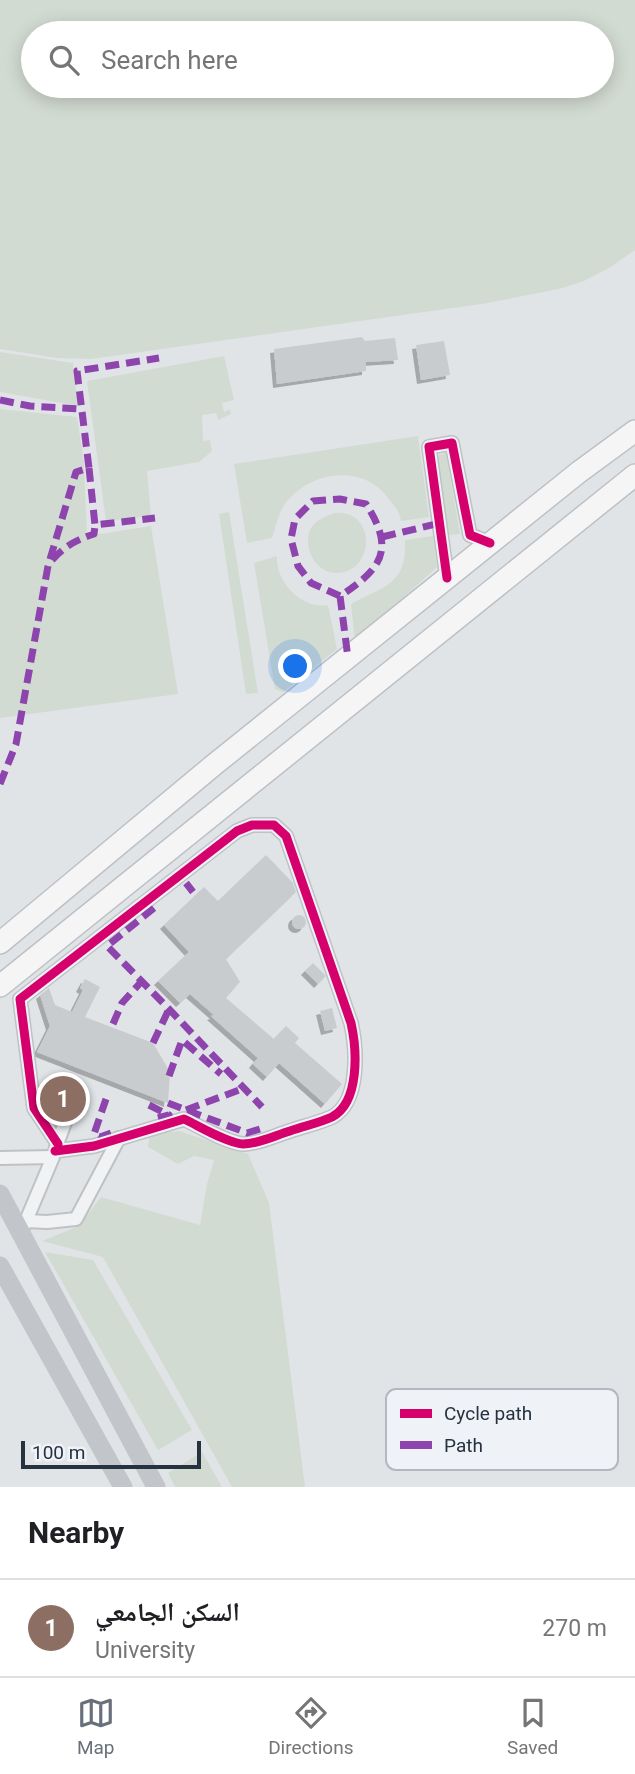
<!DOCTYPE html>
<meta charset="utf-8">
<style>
:root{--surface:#fff;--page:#f6f6f6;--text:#202124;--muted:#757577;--line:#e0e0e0;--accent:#68707b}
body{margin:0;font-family:Roboto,"Noto Naskh Arabic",sans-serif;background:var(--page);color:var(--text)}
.scale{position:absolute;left:21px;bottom:18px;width:180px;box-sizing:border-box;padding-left:7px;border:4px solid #273241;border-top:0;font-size:19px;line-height:24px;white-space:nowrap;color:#273241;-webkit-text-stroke:5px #eff2f6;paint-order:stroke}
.you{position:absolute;left:296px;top:667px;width:24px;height:24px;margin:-18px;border:5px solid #fff;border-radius:50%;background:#1a73e8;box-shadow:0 0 0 10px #1a73e833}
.badge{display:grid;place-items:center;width:46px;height:46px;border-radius:50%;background:var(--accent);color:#fff;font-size:23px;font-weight:700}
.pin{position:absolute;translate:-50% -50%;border:4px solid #fff;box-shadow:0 2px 7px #0006}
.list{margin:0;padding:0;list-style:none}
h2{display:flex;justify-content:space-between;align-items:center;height:91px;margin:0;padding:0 28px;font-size:30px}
h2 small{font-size:23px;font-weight:400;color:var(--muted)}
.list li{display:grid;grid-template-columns:46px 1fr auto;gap:21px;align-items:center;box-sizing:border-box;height:98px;padding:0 28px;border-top:2px solid var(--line)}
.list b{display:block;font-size:26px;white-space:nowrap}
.list p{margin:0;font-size:23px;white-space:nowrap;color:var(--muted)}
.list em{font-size:23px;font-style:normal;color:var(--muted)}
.icon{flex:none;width:38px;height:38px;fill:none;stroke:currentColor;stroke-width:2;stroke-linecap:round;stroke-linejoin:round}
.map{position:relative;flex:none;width:635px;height:1487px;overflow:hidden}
.search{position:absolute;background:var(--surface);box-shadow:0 4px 18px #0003;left:21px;right:21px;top:21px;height:77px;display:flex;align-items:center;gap:18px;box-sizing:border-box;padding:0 24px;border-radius:38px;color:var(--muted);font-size:26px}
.sheet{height:189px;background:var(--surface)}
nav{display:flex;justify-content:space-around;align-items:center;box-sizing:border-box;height:98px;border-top:2px solid var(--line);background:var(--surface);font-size:19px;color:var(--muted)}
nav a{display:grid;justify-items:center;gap:4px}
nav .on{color:var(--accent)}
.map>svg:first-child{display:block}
</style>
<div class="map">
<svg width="635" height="1487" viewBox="0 0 635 1487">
<defs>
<filter id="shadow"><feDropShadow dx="-4" dy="4" stdDeviation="0" flood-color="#0004"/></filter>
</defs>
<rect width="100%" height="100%" fill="#e1e4e7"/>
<g fill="#d2dbd2" fill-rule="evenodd">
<path d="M0,0H635V250L609,268L584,281L563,288L488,303L91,359L57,358L0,349ZM33,33H602V86H33Z"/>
<polygon points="0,352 73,363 78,406 0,392"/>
<polygon points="224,356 234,400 222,403 224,412 230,409 231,414 218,420 216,413 202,415 203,441 210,440 212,451 199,462 147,471 151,516 106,521 87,381"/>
<polygon points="0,409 77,417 84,463 87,536 151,526 178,694 0,718"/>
<path d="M418,436L429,517L401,521C399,510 394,506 388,498C365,465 314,470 289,499C278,511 277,524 272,538L247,543L234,464Z"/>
<polygon points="446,453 460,534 449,535 436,456"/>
<polygon points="229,512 258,693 246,694 219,514"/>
<path d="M334,513C377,508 376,574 335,573C314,572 302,545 311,528C316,520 326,516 334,513Z"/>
<path d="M433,536L437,567L355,641L351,604C383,586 407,586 405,540Z"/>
<path d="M277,556C275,581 302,610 328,605L337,649L283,692L275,689L254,563Z"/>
<polygon points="179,1131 248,1154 269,1203 305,1487 232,1487 103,1257 42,1241 79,1226 101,1197 200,1225 207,1184 214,1160 194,1156 178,1164 148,1147 150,1134"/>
<polygon points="45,1252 93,1260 192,1430 158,1450"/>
<polygon points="202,1452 222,1487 175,1487 168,1473"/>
</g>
<g fill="#c9cccf" filter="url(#shadow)">
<polygon points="362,337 365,341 395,338 398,360 366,362 366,371 277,384 274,349"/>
<polygon points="444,341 450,375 421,380 416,345"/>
<polygon points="266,855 293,883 296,892 226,959 240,982 226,998 274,1039 286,1026 299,1038 295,1043 342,1084 325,1104 279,1063 267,1077 253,1064 258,1058 211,1016 214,1015 190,994 180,1003 158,981 189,952 164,925 204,887 218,901"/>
<circle cx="299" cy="922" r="7"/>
<polygon points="313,963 326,976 318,984 305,971"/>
<polygon points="85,979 100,987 85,1017 153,1043 170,1072 168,1103 37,1052 50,1026 40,995 49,988 55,1005 72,1012 83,990 80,988"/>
<polygon points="332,1008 337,1028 325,1031 320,1011"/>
</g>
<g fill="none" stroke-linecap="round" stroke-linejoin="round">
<defs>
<g id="street">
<polyline points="447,578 429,447 452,443 470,535 490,543"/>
<polyline points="56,1147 74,1098"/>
<path d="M55,1151L94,1146L184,1119C199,1126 227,1143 243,1144C259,1144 276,1135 290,1131C304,1126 319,1123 332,1117C360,1102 357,1050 351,1023L286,836L274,825H252L237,831L20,999L34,1108L58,1144"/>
<polyline points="0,1158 53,1157 23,1228"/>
<polyline points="26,1221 47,1222 76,1219 119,1138"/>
</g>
<g id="primary">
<polyline points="0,943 215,764 579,472 635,431"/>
<polyline points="0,986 635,475"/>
</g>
</defs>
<use href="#street" stroke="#bfc2c5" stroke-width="16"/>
<use href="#primary" stroke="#bdc1c5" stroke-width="24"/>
<use href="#street" stroke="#f1f2f3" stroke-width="12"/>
<g stroke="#c2c5c9" stroke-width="19">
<polyline points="0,1194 156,1487"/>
<polyline points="0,1266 123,1487"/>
</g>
<use href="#primary" stroke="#f5f5f6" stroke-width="21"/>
<g stroke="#8e44ad" stroke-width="7" stroke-dasharray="14 7" stroke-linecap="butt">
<polyline points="0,400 30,406 81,409"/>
<polyline points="89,468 95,525 155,518"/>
<polyline points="382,537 440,523"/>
<path d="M52,560C65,546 76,540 94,534L95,525"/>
<path d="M340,596L311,583L298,566L291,539L295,519L313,501L340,499L366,504C395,549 383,568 340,596L348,658"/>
<polyline points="0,784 16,744 48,566 76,472 89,468 77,371 159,358"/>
<polyline points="186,883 193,892"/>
<polyline points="154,908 107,946 169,1009 262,1107"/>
<polyline points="113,1024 122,1003 141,982"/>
<polyline points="153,1043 169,1009"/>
<polyline points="169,1076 182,1040 221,1074"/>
<polyline points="106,1099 94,1134 100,1137 111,1133"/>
<polyline points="168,1103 247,1133 263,1128"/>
<polyline points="149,1105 169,1115 158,1118"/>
<polyline points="186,1110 239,1090"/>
</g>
<defs>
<g id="cycleway">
<polyline points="447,578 429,447 452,443 470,535 490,543"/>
<path d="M55,1151L94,1146L184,1119C199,1126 227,1143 243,1144C259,1144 276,1135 290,1131C304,1126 319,1123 332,1117C360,1102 357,1050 351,1023L286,836L274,825H252L237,831L20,999L34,1108L58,1144"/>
</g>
</defs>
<use href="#cycleway" stroke="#eff2f6" stroke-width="13"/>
<use href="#cycleway" stroke="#d6006c" stroke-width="9"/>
</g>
<rect x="386" y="1389" width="232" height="81" rx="10" fill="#eff2f6" stroke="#b3b8c0" stroke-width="2"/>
<rect x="400" y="1409" width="32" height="9" fill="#d6006c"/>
<rect x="400" y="1441" width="32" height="8" fill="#8e44ad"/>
<g font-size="19" fill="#273241">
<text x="444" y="1420">Cycle path</text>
<text x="444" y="1452">Path</text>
</g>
</svg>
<div class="scale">100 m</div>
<div class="you"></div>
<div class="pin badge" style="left:63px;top:1099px;background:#8d6e63">1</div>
<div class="search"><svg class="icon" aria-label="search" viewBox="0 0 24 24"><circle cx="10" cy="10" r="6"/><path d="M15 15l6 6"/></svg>Search here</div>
</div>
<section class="sheet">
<h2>Nearby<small></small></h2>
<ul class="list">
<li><span class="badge" style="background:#8d6e63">1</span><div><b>السكن الجامعي</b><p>University</p></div><em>270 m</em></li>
</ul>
</section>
<nav>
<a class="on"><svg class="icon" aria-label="map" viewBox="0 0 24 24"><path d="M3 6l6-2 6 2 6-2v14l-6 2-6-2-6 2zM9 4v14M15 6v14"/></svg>Map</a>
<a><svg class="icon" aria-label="directions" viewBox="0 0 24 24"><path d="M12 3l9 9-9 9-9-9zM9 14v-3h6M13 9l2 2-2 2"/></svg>Directions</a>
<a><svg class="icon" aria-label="saved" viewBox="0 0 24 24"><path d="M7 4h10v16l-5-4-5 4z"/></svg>Saved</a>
</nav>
